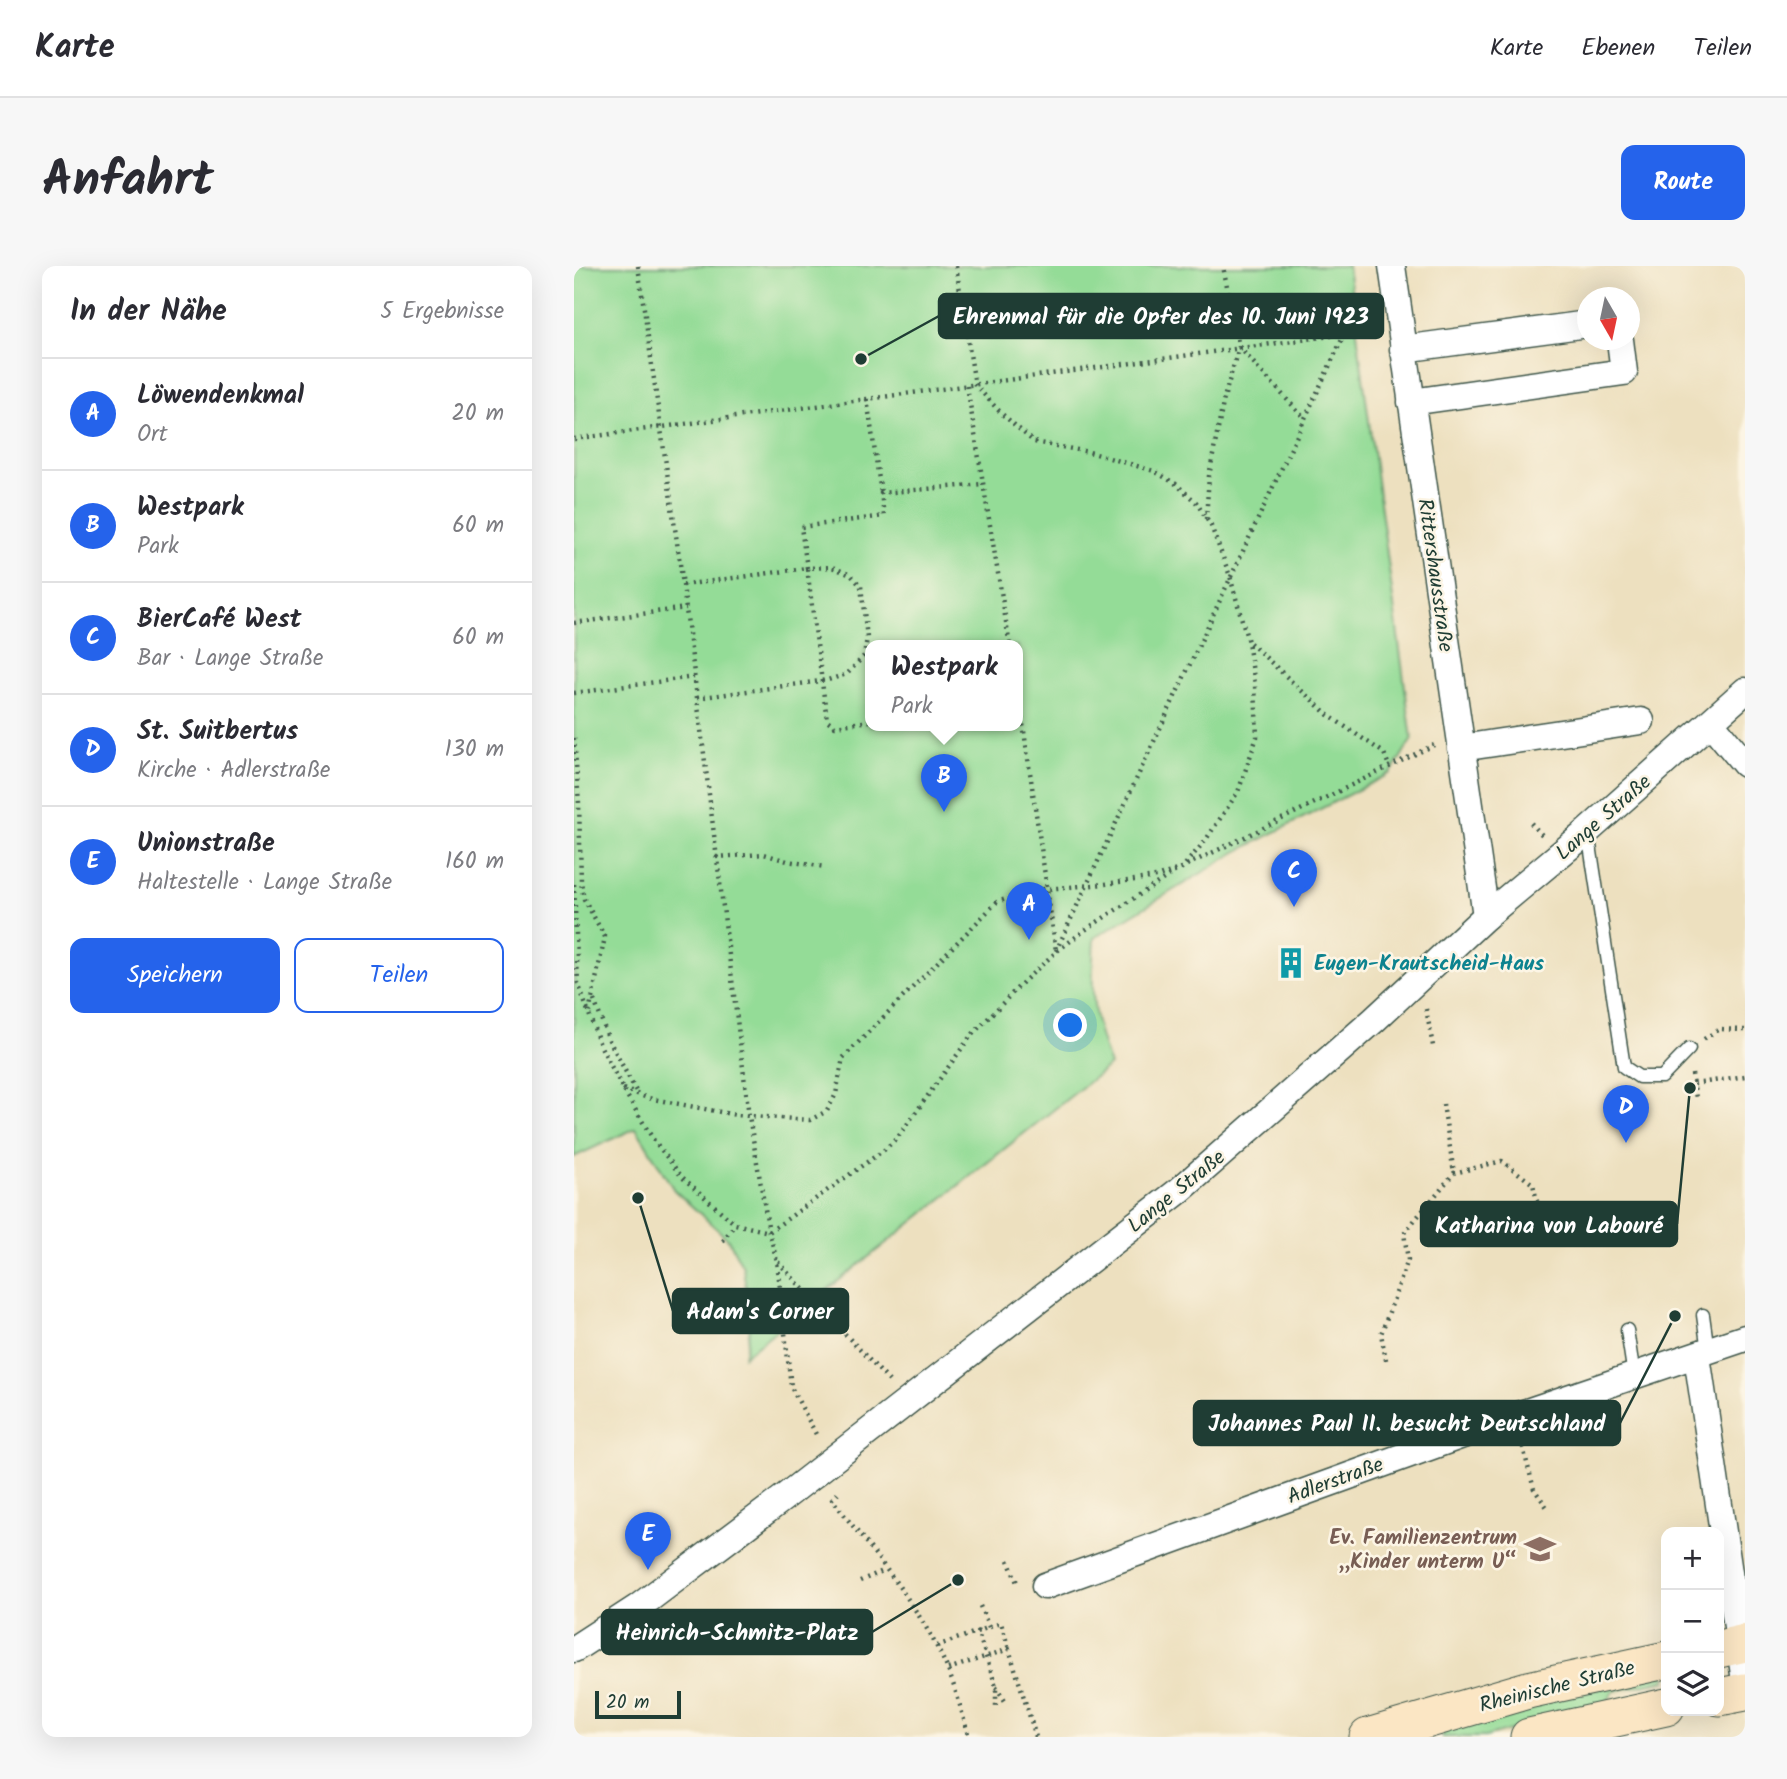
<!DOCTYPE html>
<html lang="de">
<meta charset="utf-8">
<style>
:root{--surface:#fff;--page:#f7f7f7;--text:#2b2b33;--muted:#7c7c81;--line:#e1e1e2;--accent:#2563eb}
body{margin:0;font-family:Kalam,sans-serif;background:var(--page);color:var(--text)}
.controls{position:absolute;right:21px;bottom:21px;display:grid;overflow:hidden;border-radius:14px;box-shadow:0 7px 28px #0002}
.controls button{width:63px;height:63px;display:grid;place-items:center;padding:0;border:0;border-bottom:2px solid var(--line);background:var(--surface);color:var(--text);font:35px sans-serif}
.compass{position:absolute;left:1003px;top:21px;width:63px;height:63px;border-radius:50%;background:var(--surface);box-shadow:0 7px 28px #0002;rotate:171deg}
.scale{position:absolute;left:21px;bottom:18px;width:86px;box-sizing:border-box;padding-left:7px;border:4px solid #1f3d34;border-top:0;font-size:19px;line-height:24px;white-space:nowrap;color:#1f3d34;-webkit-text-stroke:5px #fcf5e5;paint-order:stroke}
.you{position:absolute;left:497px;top:760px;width:24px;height:24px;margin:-18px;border:5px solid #fff;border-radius:50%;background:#1a73e8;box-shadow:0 0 0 10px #1a73e833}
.badge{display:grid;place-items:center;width:46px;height:46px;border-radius:50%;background:var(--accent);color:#fff;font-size:23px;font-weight:700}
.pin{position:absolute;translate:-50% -58px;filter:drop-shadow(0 2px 4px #0008)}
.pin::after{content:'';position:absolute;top:37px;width:24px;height:21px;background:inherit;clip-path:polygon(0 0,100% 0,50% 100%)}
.popup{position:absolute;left:291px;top:374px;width:158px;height:91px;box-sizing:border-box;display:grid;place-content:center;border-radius:14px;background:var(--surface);filter:drop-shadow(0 2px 5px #0005);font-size:23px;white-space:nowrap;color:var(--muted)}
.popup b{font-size:26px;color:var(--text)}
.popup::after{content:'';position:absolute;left:50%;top:100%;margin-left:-14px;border:14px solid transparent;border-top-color:var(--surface)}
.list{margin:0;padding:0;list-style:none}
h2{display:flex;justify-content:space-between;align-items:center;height:91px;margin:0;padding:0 28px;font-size:30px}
h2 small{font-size:23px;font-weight:400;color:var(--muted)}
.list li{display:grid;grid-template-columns:46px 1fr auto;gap:21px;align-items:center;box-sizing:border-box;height:112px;padding:0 28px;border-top:2px solid var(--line)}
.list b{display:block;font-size:26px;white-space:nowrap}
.list p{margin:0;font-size:23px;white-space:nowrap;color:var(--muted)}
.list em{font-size:23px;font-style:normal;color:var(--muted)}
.actions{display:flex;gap:14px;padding:21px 28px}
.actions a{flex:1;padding:16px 0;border:2px solid var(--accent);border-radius:14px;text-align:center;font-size:24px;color:var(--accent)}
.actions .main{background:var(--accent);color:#fff}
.icon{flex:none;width:38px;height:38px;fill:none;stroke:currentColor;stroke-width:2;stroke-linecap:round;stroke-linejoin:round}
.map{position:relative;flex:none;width:1171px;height:1471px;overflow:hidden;border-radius:14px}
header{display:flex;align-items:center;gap:42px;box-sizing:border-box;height:98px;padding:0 35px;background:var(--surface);border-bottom:2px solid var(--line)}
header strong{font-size:33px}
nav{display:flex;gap:38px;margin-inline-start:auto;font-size:24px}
.intro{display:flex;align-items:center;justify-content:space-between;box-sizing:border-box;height:168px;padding:0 42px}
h1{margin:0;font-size:49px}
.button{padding:18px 32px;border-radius:14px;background:var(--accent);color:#fff;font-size:24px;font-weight:700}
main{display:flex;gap:42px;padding:0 42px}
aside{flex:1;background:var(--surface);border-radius:14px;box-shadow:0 7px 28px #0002}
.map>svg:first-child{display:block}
</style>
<header>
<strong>Karte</strong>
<nav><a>Karte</a><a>Ebenen</a><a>Teilen</a></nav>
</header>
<div class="intro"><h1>Anfahrt</h1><a class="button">Route</a></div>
<main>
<aside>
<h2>In der Nähe<small>5 Ergebnisse</small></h2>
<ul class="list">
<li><span class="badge">A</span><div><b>Löwendenkmal</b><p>Ort</p></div><em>20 m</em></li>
<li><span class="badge">B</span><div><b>Westpark</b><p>Park</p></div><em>60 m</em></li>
<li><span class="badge">C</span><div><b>BierCafé West</b><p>Bar · Lange Straße</p></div><em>60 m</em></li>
<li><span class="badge">D</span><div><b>St. Suitbertus</b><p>Kirche · Adlerstraße</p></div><em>130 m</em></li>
<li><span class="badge">E</span><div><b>Unionstraße</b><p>Haltestelle · Lange Straße</p></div><em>160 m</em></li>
</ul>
<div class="actions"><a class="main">Speichern</a><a>Teilen</a></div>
</aside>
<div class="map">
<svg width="1171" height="1471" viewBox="0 0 1171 1471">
<rect width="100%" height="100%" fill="#fcf5e5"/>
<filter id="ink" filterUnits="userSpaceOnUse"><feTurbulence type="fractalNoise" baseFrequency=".0143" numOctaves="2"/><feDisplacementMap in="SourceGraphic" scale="14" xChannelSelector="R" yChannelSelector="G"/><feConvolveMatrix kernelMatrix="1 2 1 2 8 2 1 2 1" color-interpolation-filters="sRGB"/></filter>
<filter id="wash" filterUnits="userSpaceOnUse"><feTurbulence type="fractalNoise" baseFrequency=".00686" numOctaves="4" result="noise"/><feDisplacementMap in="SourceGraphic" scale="28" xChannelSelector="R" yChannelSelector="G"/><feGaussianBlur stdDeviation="1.57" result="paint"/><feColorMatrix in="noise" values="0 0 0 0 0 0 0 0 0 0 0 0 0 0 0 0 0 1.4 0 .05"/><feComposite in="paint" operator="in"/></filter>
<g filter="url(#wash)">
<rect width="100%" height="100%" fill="#ede0bf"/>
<g fill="#94dc97" stroke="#5a8c66" stroke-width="2" fill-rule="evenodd">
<path d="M0,0H774L838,473L817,507L664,585L520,672C517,724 517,751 536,799L170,1090L177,1058L169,1001L154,973L100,924L62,862L0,891ZM296,380H444V460H296Z"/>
<polygon points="1092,1406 1092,1414 1040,1425 1032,1438 911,1471 869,1471 866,1462"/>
</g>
</g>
<g filter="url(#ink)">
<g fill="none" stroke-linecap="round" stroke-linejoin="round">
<defs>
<g id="service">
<polyline points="1014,566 1050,801 1065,811 1088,811 1115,783"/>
<polyline points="1129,1049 1134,1085"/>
<polyline points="1053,1064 1060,1110"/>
</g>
<g id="minor">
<polyline points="818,0 912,650"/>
<polyline points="829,83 1014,58"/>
<polyline points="837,136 1050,106 1046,74"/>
<polyline points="1137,457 1171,498"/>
<polyline points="887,482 1067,455"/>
<polyline points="1123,1090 1171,1415"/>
<polyline points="471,1320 941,1150 1171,1072"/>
<polyline points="0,1383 63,1342 208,1233 606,924 800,754 912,650 1008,570 1171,425"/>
</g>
<g id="secondary">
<polyline points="1145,1383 1171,1377"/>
<polyline points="1145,1431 1171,1426"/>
<polyline points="794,1471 954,1424 1092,1394"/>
<polyline points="955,1471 1092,1441"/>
</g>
</defs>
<use href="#service" stroke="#3e5549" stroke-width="15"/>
<use href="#minor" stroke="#3e5549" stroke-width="29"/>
<use href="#secondary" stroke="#3e5549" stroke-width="39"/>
<g stroke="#3e5549" stroke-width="4.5" stroke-dasharray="2 5" stroke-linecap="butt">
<polyline points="64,0 109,319 175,850 195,966 203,995 217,1121 244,1172"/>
<polyline points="665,81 730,152"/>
<polyline points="393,120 436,380"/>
<polyline points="293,133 307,227"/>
<polyline points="0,173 800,64"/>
<polyline points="632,253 635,210 650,132 665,81 649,0"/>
<polyline points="109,319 233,302 253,454 261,460 296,455"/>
<polyline points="0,357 112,342"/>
<polyline points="676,377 754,449 810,487 815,500"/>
<polyline points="444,424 482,685"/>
<polyline points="0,427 120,411"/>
<polyline points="123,432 254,414 273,408 290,390 293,372 287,320 277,309 258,301 233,302 227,261 310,250 307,227 409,218"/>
<polyline points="0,472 5,537 7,616 10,633 31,671 15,747"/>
<polyline points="957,557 968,569"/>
<polyline points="142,591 190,588 213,595 251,601"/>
<polyline points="613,599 860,479"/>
<polyline points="0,618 4,717 26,779 49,823 79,873 108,911 161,958 195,966 310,884 324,871 396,771 449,716 482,686 511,664 602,605"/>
<polyline points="482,685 770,69"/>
<polyline points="20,734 35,774 63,827"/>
<polyline points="852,743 859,780"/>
<polyline points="1130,773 1145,763 1171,764"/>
<polyline points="1118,808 1122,832"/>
<polyline points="1120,818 1171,810"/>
<polyline points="49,823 74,832 162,849 236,854 253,845 262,828 269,792 423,636 459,624 531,618 582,611 608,602 631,575 664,526 683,471 681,418 674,376 656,310 637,260 622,236 602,218 580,205 515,186 460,176 428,148 401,119 382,0"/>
<polyline points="869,838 880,907"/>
<polyline points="956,964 966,948"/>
<polyline points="149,975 161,958"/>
<polyline points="204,996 315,1115"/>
<polyline points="812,1094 807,1068 834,994 830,967 880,907 928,895 959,918 966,948 1008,965"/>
<polyline points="820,1144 823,1166"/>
<polyline points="947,1174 960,1223 975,1244"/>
<path d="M264,1227L258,1233C296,1283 339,1332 367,1389C380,1414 387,1444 395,1471"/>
<polyline points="434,1294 444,1319"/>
<polyline points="286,1315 311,1304"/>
<polyline points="406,1340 415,1361"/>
<polyline points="403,1364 422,1420 422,1442"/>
<polyline points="363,1380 427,1357 435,1383"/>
<polyline points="374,1403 435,1383 462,1471"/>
<polyline points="422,1421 433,1438"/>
</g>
<use href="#service" stroke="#fff" stroke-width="12"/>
<use href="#minor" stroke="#fff" stroke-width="26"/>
<use href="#secondary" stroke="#fbe6c4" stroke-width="37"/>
</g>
</g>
<defs>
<symbol id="building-bare" viewBox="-9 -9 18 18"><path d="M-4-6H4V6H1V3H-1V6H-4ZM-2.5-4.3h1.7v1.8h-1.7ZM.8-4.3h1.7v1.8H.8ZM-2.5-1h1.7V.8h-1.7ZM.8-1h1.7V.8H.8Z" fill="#0f9aa8" stroke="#fcf5e5" stroke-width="2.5" paint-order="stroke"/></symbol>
<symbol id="school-bare" viewBox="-9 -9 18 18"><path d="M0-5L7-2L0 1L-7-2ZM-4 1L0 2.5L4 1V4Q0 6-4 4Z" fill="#8d6e63" stroke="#fcf5e5" stroke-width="2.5" paint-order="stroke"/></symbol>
</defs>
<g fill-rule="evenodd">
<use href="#building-bare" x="695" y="675" width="44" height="44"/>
<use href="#school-bare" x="944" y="1261" width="44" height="44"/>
</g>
<g text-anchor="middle" stroke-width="5" stroke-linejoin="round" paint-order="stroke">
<g font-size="21" fill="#1f3d34" stroke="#fcf5e5">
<text transform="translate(862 309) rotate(82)" y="7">Rittershausstraße</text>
<text transform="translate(1029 551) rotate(-41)" y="7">Lange Straße</text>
<text transform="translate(602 925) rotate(-39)" y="7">Lange Straße</text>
<text transform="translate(761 1214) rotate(-20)" y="7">Adlerstraße</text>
<text transform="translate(983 1420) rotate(-14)" y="7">Rheinische Straße</text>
</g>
<g font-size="21" font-weight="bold" fill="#0d838f" stroke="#fcf5e5" text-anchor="start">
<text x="740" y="704">Eugen-Krautscheid-Haus</text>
</g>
<g font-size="21" font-weight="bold" fill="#785e54" stroke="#fcf5e5" text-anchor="end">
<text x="943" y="1278">Ev. Familienzentrum<tspan x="943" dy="24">„Kinder unterm U“</tspan></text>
</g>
</g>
<path fill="none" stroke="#1f3d34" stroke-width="2.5" d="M287 93L365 50M1116 822L1103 958M64 932L99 1045M1101 1050L1046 1157M384 1314L298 1366"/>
<g fill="#1f3d34" stroke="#fcf5e5" stroke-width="2.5">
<circle cx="287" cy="93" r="7"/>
<circle cx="1116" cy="822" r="7"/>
<circle cx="64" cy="932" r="7"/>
<circle cx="1101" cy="1050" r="7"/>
<circle cx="384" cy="1314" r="7"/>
</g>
<g fill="#1f3d34" stroke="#1f3d34" stroke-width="2.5">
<rect x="365" y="28" width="444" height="44" rx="7"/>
<rect x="847" y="936" width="256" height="44" rx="7"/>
<rect x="99" y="1023" width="175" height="44" rx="7"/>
<rect x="620" y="1135" width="426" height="44" rx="7"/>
<rect x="28" y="1344" width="270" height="44" rx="7"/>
</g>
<g font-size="23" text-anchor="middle" font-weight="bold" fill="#fff">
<text x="587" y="58">Ehrenmal für die Opfer des 10. Juni 1923</text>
<text x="975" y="967">Katharina von Labouré</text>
<text x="186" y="1053">Adam's Corner</text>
<text x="833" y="1165">Johannes Paul II. besucht Deutschland</text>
<text x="163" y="1374">Heinrich-Schmitz-Platz</text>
</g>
</svg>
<div class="controls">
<button>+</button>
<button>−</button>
<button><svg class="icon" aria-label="layers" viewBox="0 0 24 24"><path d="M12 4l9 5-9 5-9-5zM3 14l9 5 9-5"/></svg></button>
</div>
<svg class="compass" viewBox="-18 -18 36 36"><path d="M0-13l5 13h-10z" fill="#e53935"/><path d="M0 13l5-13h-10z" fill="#7c7c81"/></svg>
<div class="scale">20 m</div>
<div class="you"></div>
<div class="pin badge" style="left:455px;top:674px">A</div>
<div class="pin badge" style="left:370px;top:546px">B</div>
<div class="popup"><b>Westpark</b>Park</div>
<div class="pin badge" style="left:720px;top:641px">C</div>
<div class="pin badge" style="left:1052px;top:877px">D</div>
<div class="pin badge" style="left:74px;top:1304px">E</div>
</div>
</main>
